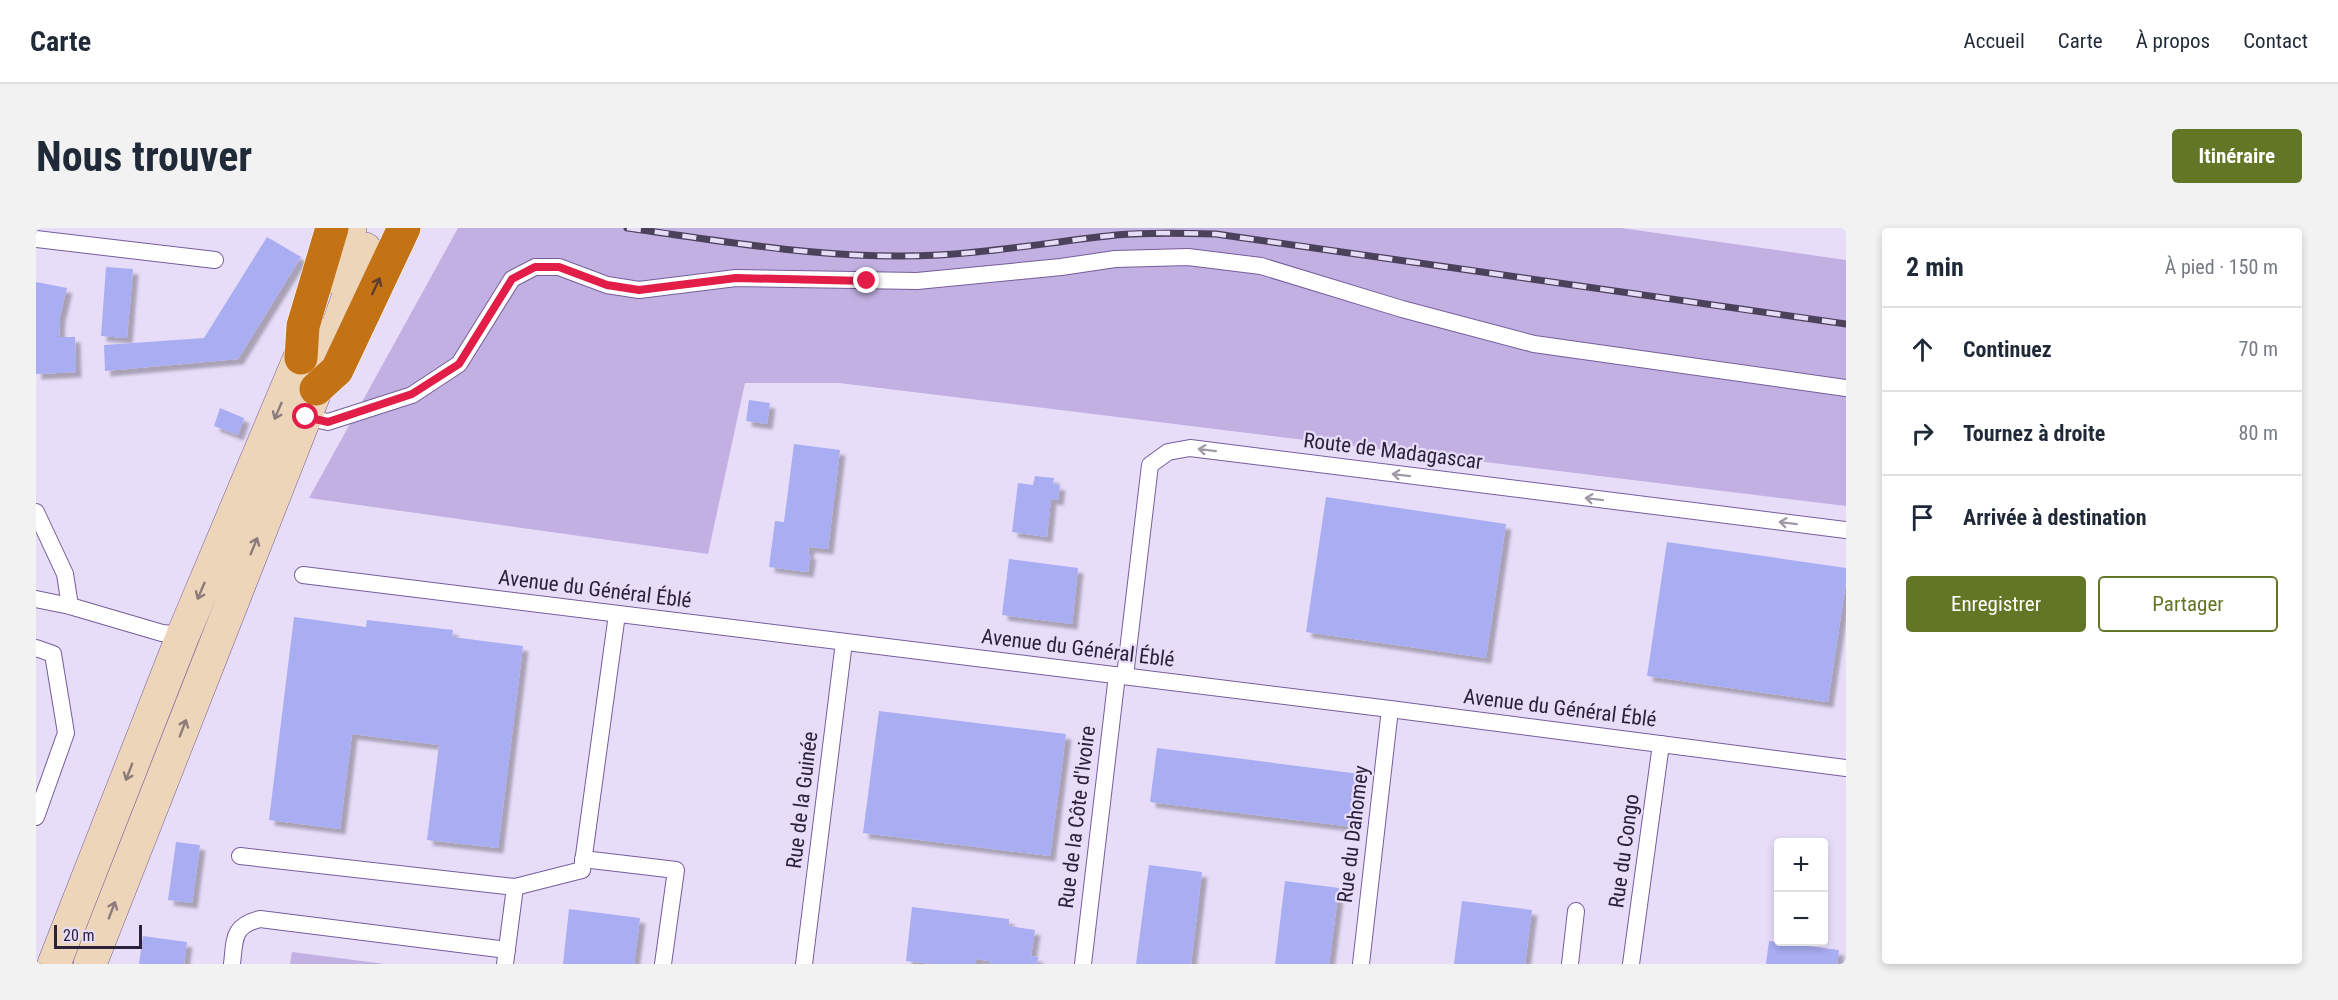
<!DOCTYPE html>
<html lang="fr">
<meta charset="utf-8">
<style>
:root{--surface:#fff;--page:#f2f2f3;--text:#1f2937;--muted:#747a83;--line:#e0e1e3;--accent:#637625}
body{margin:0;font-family:"Roboto Condensed",sans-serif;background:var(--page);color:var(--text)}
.controls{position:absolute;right:18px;bottom:18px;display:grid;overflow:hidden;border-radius:6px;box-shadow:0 3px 9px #0003}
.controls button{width:54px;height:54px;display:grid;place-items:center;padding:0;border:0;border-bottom:2px solid var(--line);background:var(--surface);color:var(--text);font:30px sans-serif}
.scale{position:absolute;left:18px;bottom:15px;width:88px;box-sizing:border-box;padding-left:6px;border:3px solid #2b213b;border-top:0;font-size:16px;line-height:21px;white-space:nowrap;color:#2b213b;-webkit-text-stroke:4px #e7ddf9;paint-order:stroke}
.stop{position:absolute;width:18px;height:18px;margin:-14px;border:4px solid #e11d48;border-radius:50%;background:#fff}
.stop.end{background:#e11d48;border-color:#fff;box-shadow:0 2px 6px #0008}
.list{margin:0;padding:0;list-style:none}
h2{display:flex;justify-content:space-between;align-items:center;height:78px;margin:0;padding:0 24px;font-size:26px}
h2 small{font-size:20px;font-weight:400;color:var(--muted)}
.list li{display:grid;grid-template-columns:39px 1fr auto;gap:18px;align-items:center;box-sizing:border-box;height:84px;padding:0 24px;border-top:2px solid var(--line)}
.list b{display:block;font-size:22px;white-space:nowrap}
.list em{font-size:20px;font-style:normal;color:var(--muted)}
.actions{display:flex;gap:12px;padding:18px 24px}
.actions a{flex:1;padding:14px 0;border:2px solid var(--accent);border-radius:6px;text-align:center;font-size:21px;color:var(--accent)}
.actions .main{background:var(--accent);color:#fff}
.icon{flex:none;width:33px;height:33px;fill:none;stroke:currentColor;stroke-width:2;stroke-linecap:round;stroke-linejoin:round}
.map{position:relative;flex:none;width:1810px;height:736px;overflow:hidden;border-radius:6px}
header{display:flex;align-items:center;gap:36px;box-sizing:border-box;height:84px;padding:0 30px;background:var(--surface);border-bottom:2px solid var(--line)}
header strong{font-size:28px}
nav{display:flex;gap:33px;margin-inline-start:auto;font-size:21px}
.intro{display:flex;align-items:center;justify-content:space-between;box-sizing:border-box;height:144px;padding:0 36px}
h1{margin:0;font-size:42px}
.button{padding:15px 27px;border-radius:6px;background:var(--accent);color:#fff;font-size:21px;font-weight:700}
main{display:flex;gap:36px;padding:0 36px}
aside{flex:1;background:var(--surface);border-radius:6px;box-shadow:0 3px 9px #0003}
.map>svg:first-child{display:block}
</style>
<header>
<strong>Carte</strong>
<nav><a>Accueil</a><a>Carte</a><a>À propos</a><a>Contact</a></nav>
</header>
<div class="intro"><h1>Nous trouver</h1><a class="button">Itinéraire</a></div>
<main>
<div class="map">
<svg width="1810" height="736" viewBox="0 0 1810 736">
<defs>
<filter id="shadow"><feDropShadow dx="5.5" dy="5.5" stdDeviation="1.5" flood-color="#0004"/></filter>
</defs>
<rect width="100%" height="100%" fill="#e7ddf9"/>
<g fill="#c2b0e2">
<polygon points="422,0 1585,0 1810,32 1810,278 803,155 709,155 672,326 273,270"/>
<polygon points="256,724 349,736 254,736"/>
</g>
<g fill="#a9adf2" filter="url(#shadow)">
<polygon points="231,9 265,29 202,131 69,143 68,117 168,110"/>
<polygon points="70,39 97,41 91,110 65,108"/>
<polygon points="0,54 31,60 24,88 23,109 39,109 40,144 0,146"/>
<polygon points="713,172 734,175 731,196 710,193"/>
<polygon points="184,180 208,190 202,207 178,198"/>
<polygon points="758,216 804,222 792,321 773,319 772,326 775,326 772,344 733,339 739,293 748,294"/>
<polygon points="999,248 1018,250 1017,256 1024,257 1022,272 1015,271 1011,309 976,304 982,255 997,257"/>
<polygon points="1290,269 1470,296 1450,430 1270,404"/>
<polygon points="1631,314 1810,340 1810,353 1792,474 1611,448"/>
<polygon points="973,331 1042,340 1036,396 966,387"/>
<polygon points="258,389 330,399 331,392 417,402 416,409 487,418 462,620 391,612 403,517 316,506 304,601 233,592"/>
<polygon points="843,483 1030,506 1014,628 827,605"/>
<polygon points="1121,520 1324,546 1317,599 1114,574"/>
<polygon points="140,614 164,617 156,675 132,672"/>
<polygon points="1113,637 1166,644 1155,736 1100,736"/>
<polygon points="1249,653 1303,660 1293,736 1239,736"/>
<polygon points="1426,673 1496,682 1489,736 1418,736"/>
<polygon points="876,679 973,691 973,698 999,702 995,728 1002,729 1001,736 953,736 953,733 940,731 940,736 898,736 870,733"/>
<polygon points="533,681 604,690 598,736 527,736"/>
<polygon points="107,708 151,714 148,736 103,736"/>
<polygon points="1733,713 1803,722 1801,736 1730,736"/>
</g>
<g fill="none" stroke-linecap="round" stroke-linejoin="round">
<defs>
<g id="lane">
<polyline points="0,11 179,32"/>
<polyline points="269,189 292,194 376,167 423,136 476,51 499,39 523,39 571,57 603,62 700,50 881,53 1025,39 1079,31 1152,29 1225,38 1366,81 1498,116 1810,160"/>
<polyline points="0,284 29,346 34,378"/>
<polyline points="267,347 1354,481 1810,540"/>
<polyline points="0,371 34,378 126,405 147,407"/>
<polyline points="0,420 17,426 30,505 0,589"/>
<polyline points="1089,448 1114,237 1132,224 1154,220 1810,302"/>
<polyline points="204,628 479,659 469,736"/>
<polyline points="547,631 640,642 627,736"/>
<polyline points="479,659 546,642 581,386"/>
<path d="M196,736C199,711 196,698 224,691L471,722"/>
<polyline points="768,736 808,414"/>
<polyline points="1047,736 1081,447"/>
<polyline points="1325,736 1354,481"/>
<polyline points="1534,736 1540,683"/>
<polyline points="1595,736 1625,516"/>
</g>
<g id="secondary">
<polyline points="296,49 314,0"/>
<polyline points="18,736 147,407 275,103"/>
<polyline points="54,736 280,161 329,21"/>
</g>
<g id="highway">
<polyline points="265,130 267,98 296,0"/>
<polyline points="280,161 301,142 368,0"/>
</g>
</defs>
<use href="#lane" stroke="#765d9b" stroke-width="18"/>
<use href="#secondary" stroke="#765d9b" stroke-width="34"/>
<use href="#highway" stroke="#fff" stroke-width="34"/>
<use href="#lane" stroke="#fff" stroke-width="16"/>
<use href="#secondary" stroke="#edd5b9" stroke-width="33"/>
<use href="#highway" stroke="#c37216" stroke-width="33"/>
<defs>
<path id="rail" d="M591,0C694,14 799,33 903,27C963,24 1021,13 1080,7C1113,4 1147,5 1180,6L1810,96"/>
</defs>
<use href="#rail" stroke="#4b415b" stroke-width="7"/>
<use href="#rail" stroke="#e7ddf9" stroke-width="4.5" stroke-dasharray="14" stroke-linecap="butt"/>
</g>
<defs><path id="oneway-shaft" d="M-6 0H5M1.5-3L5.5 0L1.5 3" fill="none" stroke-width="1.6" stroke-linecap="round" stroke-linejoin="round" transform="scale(1.5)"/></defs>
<use stroke="#603d2e" href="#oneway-shaft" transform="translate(340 58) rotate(-65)"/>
<g stroke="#8c7b7a">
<use href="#oneway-shaft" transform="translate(242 183) rotate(113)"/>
<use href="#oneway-shaft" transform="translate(218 318) rotate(-68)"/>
<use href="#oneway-shaft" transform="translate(165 363) rotate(113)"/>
<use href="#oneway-shaft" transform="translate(147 500) rotate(-69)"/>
<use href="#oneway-shaft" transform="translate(93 544) rotate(111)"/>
<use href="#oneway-shaft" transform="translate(76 682) rotate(-69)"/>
</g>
<g stroke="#a09ba7">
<use href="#oneway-shaft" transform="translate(1171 222) rotate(-173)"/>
<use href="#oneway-shaft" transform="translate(1365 247) rotate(-173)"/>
<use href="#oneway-shaft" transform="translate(1558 271) rotate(-173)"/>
<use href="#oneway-shaft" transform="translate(1752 295) rotate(-173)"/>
</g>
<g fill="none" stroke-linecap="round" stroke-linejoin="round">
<polyline stroke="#e11d48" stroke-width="8" points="270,189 292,194 376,166 423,136 476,51 499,39 523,39 571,57 603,62 700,50 831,53"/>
</g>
<g text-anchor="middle" stroke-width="4.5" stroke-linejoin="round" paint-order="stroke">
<g font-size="21" fill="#2b213b" stroke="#e7ddf9">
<text transform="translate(1357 223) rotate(7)" y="7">Route de Madagascar</text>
<text transform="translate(559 361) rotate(7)" y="7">Avenue du Général Éblé</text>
<text transform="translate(1042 420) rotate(7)" y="7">Avenue du Général Éblé</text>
<text transform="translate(1524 480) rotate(7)" y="7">Avenue du Général Éblé</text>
<text transform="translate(766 572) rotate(-83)" y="7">Rue de la Guinée</text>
<text transform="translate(1041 589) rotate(-83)" y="7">Rue de la Côte d'Ivoire</text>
<text transform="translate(1317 606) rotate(-83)" y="7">Rue du Dahomey</text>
<text transform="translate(1588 623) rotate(-82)" y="7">Rue du Congo</text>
</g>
</g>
</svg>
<div class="controls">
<button>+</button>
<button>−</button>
</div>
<div class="scale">20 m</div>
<div class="stop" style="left:270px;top:189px"></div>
<div class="stop end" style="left:831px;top:53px"></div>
</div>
<aside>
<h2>2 min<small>À pied · 150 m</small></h2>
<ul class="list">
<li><svg class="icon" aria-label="ahead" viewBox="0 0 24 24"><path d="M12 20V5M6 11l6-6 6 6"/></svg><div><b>Continuez</b></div><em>70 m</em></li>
<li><svg class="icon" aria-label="right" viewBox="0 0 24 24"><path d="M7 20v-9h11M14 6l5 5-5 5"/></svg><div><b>Tournez à droite</b></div><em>80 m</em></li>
<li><svg class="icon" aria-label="arrive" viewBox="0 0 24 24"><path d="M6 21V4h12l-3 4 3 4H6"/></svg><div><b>Arrivée à destination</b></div></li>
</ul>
<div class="actions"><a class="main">Enregistrer</a><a>Partager</a></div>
</aside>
</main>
